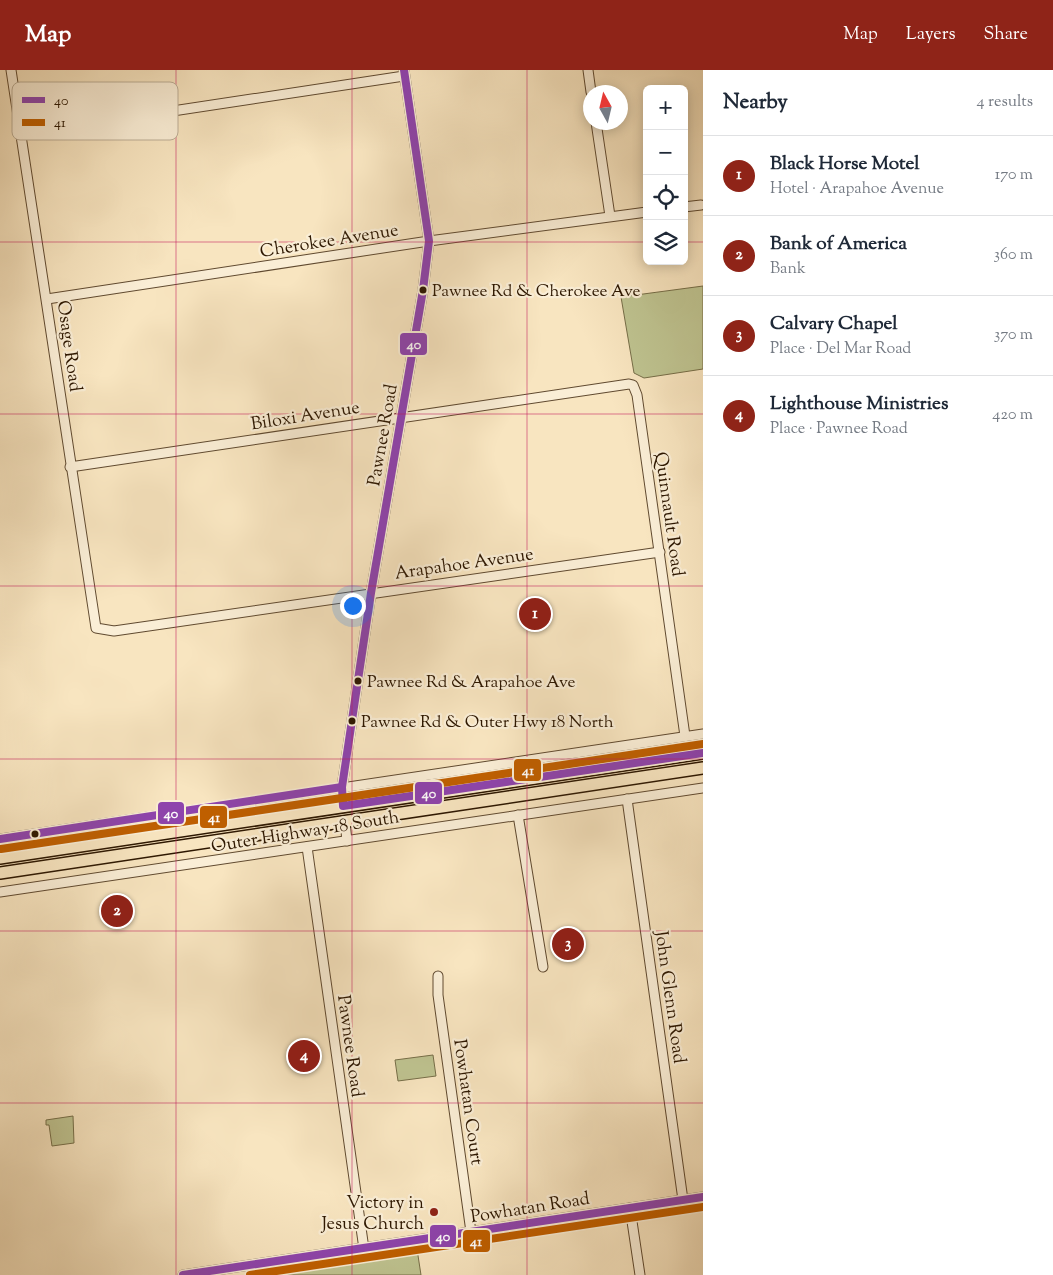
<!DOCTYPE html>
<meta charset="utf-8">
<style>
:root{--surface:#fff;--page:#f6f6f7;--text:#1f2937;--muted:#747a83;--line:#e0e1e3;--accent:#8f2418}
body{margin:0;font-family:"Sorts Mill Goudy",serif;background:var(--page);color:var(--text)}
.controls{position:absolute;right:15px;top:15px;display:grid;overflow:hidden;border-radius:8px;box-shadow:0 2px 12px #0003}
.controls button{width:45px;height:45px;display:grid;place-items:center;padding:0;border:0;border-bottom:1px solid var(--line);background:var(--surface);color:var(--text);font:25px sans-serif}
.compass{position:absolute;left:583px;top:15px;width:45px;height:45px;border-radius:50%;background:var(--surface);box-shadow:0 2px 12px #0003;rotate:352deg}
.you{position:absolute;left:352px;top:535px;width:18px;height:18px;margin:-12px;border:4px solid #fff;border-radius:50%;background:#1a73e8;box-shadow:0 0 0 8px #1a73e833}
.badge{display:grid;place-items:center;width:32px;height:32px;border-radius:50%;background:var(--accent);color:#fff;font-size:16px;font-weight:700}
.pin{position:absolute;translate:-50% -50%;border:2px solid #fff;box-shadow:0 1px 5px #0006}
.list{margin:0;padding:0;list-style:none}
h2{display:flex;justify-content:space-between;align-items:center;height:65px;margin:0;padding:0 20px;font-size:21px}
h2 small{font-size:16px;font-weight:400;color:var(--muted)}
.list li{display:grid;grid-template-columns:32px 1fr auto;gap:15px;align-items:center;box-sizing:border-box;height:80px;padding:0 20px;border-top:1px solid var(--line)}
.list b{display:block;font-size:19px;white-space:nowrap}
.list p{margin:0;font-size:16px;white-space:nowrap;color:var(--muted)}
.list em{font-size:16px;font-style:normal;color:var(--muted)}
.icon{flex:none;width:28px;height:28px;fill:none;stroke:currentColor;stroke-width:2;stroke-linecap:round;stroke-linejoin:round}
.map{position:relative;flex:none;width:703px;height:1205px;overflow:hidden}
header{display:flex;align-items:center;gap:30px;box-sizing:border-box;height:70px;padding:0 25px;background:var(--accent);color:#fff}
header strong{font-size:24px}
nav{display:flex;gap:28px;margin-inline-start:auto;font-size:18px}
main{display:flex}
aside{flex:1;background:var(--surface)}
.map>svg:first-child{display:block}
</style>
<header>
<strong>Map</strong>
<nav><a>Map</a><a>Layers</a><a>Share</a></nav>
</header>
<main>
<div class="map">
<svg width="703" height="1205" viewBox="0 0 703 1205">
<rect width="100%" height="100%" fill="#f8e5c0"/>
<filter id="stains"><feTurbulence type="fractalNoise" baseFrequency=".004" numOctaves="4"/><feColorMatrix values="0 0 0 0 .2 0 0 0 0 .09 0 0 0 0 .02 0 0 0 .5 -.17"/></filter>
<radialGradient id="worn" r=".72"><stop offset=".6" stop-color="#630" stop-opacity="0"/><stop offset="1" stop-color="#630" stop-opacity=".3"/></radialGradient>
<g fill="#bfc491" stroke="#766e48">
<polygon points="703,216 703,299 644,308 634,303 621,227"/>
<polygon points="433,985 436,1006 398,1011 395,990"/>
<polygon points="73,1046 74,1073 52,1076 49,1055 46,1055 46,1050"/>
<polygon points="417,1179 421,1205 265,1205 280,1200"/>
</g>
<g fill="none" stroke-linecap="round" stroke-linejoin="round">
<defs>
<g id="minor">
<polyline points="11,0 96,558 114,561 660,482"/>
<polyline points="588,0 591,22"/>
<polyline points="596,52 610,146"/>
<polyline points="21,64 404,6"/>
<polyline points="684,137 701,135"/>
<polyline points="47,229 429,171 647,142"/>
<polyline points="70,397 629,314 633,315 637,325 685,666"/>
<polyline points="627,729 683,1130"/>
<polyline points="343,736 342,717 371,523 423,220 429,171 404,0"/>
<polyline points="518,745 543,897"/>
<polyline points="345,752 347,771"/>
<polyline points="0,769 703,664"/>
<polyline points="307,777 364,1179"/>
<polyline points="0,822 703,718"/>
<polyline points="438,906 438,925 471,1162"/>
<polyline points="630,1138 640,1205"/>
<polyline points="183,1205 703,1127"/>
</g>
<g id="major">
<polyline points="0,788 703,683"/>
<polyline points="0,803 703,698"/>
</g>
</defs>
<use href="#minor" stroke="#604a30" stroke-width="11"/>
<use href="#major" stroke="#2d1700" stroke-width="14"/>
<use href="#minor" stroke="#faeed6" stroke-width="9"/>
<use href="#major" stroke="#f8e5c0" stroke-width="11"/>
<defs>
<g id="bus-1">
<polyline points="404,0 429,171 423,220 371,523 342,717 343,736 703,683"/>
<polyline points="0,769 342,717"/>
<polyline points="183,1205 703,1127"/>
</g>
<g id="bus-2">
<polyline points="1,779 703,674"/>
<polyline points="250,1205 703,1137"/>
</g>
</defs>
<use href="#bus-1" stroke="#faeed6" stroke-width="11"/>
<use href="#bus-2" stroke="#faeed6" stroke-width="11"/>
<use href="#bus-1" stroke="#8e44ad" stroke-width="8"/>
<use href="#bus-2" stroke="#bf5f00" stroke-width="8"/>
</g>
<path fill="none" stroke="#c2185b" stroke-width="1" stroke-opacity="0.55" d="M176,0V1205M352,0V1205M527,0V1205M0,172H647M684,172H703M0,344H703M0,516H703M0,689H703M0,861H703M0,1033H703"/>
<g fill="#2d1700" stroke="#faeed6" stroke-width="2">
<circle cx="423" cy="220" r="4.5"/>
<circle cx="358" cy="611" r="4.5"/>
<circle cx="352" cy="651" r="4.5"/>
<circle cx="35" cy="764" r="4.5"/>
</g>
<circle fill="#8f2418" stroke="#faeed6" stroke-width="2" cx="434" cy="1142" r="5"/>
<g text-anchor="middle" stroke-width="4.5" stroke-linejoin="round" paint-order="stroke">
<g font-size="17" fill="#2d1700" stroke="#faeed6" text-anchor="start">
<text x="432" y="226">Pawnee Rd &amp; Cherokee Ave</text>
<text x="367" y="617">Pawnee Rd &amp; Arapahoe Ave</text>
<text x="361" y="657">Pawnee Rd &amp; Outer Hwy 18 North</text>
</g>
<g font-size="18" fill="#2d1700" stroke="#faeed6">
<text transform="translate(329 170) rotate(-9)" y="6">Cherokee Avenue</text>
<text transform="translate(70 276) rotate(82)" y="6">Osage Road</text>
<text transform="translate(305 345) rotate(-9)" y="6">Biloxi Avenue</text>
<text transform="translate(382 365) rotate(-80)" y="6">Pawnee Road</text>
<text transform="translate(670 444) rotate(82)" y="6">Quinnault Road</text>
<text transform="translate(464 493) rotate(-8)" y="6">Arapahoe Avenue</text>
<text transform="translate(305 761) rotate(-9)" y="6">Outer Highway 18 South</text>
<text transform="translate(671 927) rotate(82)" y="6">John Glenn Road</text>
<text transform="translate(351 976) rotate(82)" y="6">Pawnee Road</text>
<text transform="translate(469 1032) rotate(82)" y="6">Powhatan Court</text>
<text transform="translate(530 1137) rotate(-9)" y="6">Powhatan Road</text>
</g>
<g font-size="18" fill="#2d1700" stroke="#faeed6" text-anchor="end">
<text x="424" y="1138">Victory in<tspan x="424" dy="21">Jesus Church</tspan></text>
</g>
</g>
<rect x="12" y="12" width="166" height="58" rx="8" fill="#faeed6" stroke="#bcae96" stroke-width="1"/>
<rect x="22" y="27" width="23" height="6" fill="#8e44ad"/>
<rect x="22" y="49" width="23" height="7" fill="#bf5f00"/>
<g font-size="14" fill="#2d1700">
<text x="54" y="35">40</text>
<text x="54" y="57">41</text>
</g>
<g stroke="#faeed6" stroke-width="2">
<rect x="399" y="262" width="29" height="24" rx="5" fill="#8e44ad"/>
<rect x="513" y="688" width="29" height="24" rx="5" fill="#bf5f00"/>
<rect x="414" y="711" width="29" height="24" rx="5" fill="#8e44ad"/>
<rect x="157" y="731" width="28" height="24" rx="5" fill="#8e44ad"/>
<rect x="199" y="735" width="29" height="24" rx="5" fill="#bf5f00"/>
<rect x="429" y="1154" width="28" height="24" rx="5" fill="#8e44ad"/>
<rect x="462" y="1159" width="29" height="24" rx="5" fill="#bf5f00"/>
</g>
<g font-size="14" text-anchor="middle" font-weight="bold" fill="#fff">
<text x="414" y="279">40</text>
<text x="528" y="705">41</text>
<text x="429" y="728">40</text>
<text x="171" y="748">40</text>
<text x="214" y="752">41</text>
<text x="443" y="1171">40</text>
<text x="476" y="1176">41</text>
</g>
<rect width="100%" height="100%" filter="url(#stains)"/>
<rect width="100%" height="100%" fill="url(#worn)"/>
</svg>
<div class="controls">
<button>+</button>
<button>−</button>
<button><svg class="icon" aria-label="locate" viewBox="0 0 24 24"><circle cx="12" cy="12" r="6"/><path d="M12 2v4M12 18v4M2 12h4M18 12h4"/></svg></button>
<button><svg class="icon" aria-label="layers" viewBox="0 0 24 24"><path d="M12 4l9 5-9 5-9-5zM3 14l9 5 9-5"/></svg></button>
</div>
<svg class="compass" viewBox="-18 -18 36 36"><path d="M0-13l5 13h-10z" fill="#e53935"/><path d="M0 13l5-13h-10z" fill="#747a83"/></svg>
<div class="you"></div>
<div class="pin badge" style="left:535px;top:544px">1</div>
<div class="pin badge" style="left:117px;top:841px">2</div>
<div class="pin badge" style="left:568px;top:874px">3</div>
<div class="pin badge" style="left:304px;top:986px">4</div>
</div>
<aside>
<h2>Nearby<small>4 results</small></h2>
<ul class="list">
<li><span class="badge">1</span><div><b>Black Horse Motel</b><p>Hotel · Arapahoe Avenue</p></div><em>170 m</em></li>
<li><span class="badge">2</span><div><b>Bank of America</b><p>Bank</p></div><em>360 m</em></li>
<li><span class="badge">3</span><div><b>Calvary Chapel</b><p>Place · Del Mar Road</p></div><em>370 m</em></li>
<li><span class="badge">4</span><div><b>Lighthouse Ministries</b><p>Place · Pawnee Road</p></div><em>420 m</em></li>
</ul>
</aside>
</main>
